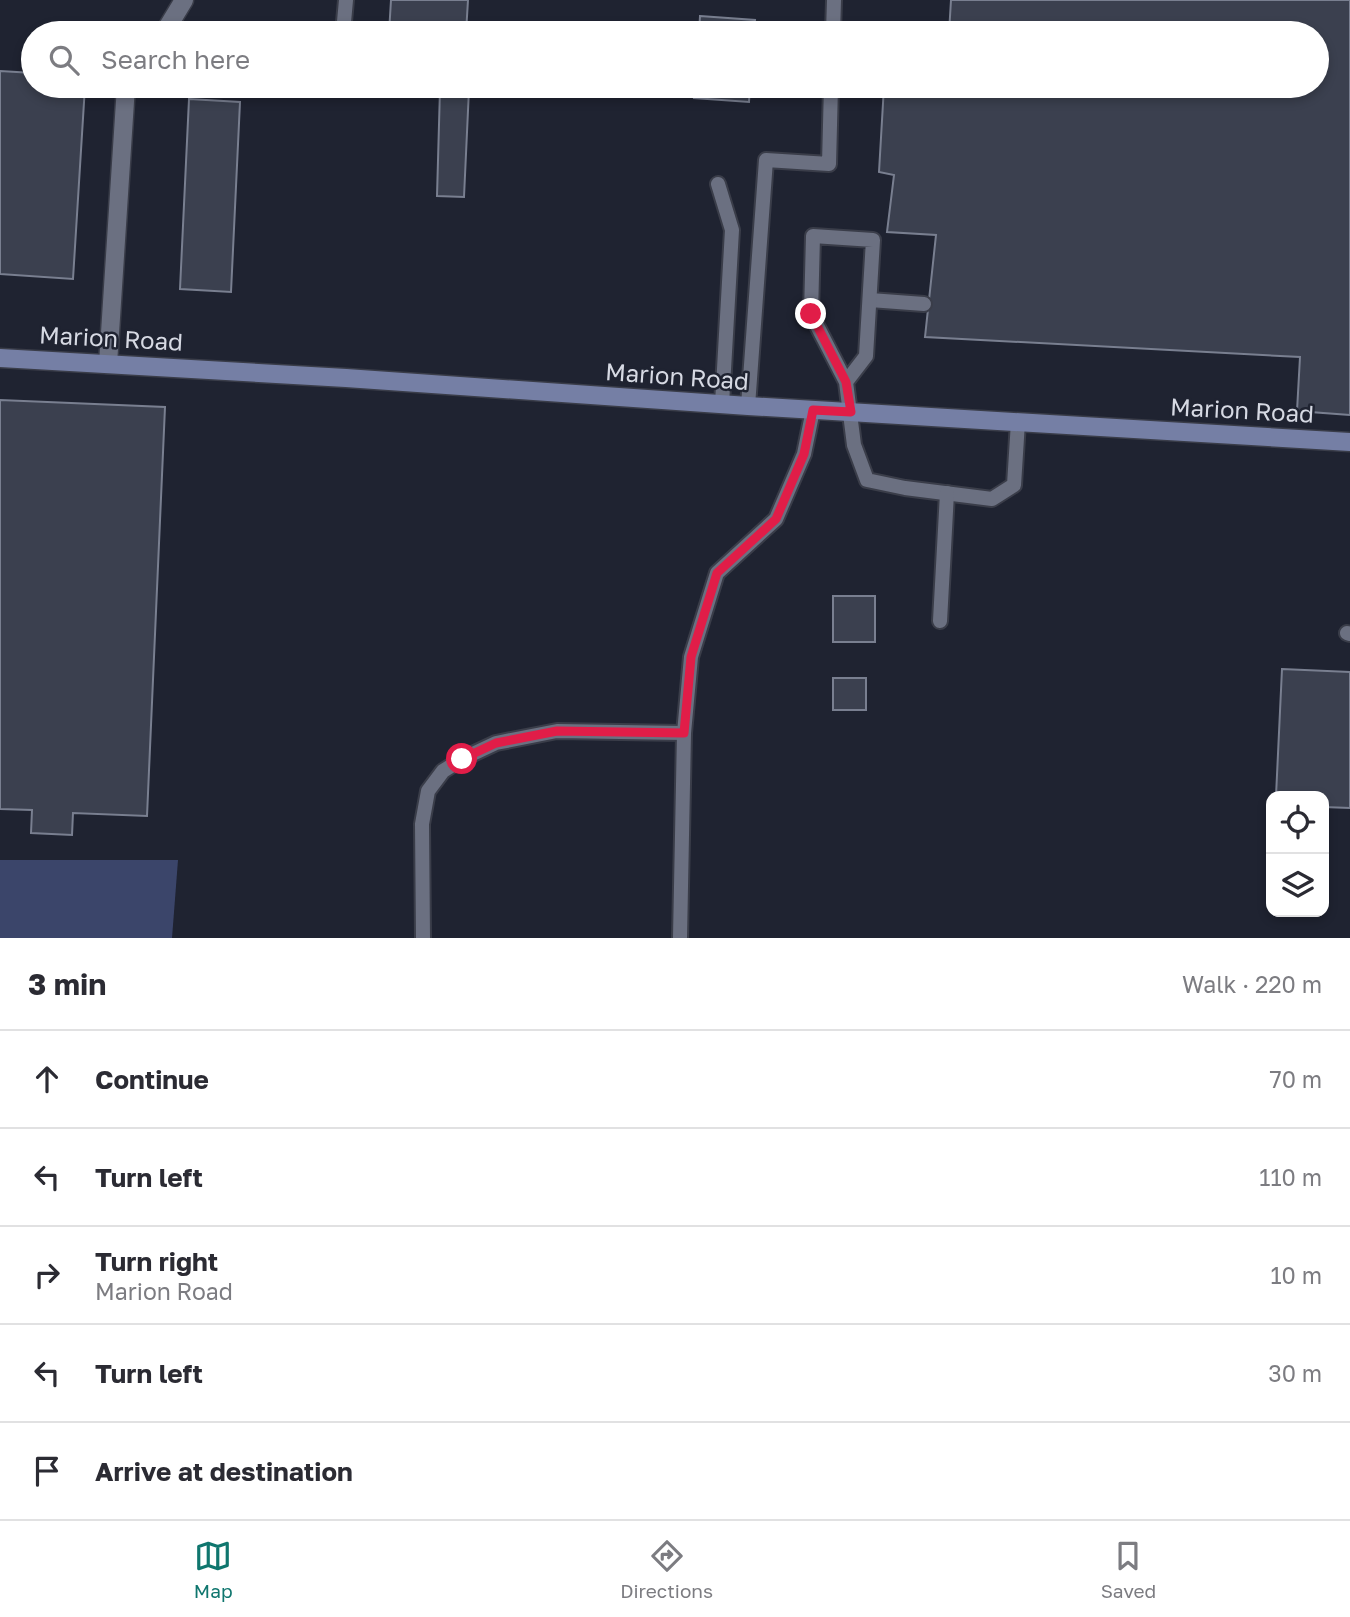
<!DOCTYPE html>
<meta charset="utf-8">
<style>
:root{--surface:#fff;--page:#f2f2f3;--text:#2b2b33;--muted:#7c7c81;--line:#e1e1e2;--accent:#0f766e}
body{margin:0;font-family:"Golos Text",sans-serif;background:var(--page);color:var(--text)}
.controls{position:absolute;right:21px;bottom:21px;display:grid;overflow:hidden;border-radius:14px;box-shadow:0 4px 10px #0003}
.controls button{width:63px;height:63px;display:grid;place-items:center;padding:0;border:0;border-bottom:2px solid var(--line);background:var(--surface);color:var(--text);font:35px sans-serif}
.stop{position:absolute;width:21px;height:21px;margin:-16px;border:5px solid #e11d48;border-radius:50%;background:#fff}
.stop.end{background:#e11d48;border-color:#fff;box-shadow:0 2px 7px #0008}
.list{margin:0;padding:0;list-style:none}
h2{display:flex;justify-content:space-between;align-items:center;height:91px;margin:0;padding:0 28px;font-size:30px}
h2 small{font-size:23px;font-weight:400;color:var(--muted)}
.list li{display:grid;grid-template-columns:46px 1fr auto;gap:21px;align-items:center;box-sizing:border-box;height:98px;padding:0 28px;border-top:2px solid var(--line)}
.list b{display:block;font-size:26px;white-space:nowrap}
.list p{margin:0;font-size:23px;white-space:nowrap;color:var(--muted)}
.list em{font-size:23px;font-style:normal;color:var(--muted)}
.icon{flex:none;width:38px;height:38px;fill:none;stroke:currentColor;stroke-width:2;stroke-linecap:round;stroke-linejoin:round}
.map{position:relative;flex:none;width:1350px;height:938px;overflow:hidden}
.search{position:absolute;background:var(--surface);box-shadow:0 4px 10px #0003;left:21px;right:21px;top:21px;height:77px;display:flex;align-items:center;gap:18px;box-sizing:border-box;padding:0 24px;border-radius:38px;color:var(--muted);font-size:26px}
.sheet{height:581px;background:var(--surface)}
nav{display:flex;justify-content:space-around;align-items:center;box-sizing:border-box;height:98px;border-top:2px solid var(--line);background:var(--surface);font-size:19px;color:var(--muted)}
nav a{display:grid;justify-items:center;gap:4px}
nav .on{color:var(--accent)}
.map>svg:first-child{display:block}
</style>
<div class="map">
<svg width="1350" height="938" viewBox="0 0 1350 938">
<rect width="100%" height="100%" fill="#1f2331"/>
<polygon fill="#3b456a" points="0,860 178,860 172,938 0,938"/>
<g fill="#3b404f" stroke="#797f90" stroke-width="2">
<polygon points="391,0 468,0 466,33 389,33"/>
<polygon points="951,0 1350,0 1350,415 1297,411 1300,357 925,337 936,235 887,232 894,175 879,172 884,86 1317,86 1317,33 949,33"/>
<polygon points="700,16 755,20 754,33 699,33"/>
<polygon points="0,71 33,73 33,86 85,86 73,279 0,274"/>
<polygon points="695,86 750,86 749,102 694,98"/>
<polygon points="440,89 469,89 464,197 437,196"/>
<polygon points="189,99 240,102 231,292 180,289"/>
<polygon points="0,400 165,407 147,816 73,813 72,835 31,833 32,810 0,809"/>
<rect x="833" y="596" width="42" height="46"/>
<polygon points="1282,669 1350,672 1350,808 1324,807 1324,796 1276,796"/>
<rect x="833" y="678" width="33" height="32"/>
</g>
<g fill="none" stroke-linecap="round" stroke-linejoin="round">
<defs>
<g id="lane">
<polyline points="343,33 346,0"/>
<polyline points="833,33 834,0"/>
<polyline points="718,184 732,230 722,404"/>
<polyline points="870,300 924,304"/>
<polyline points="846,382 866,356 873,240 813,236 811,314 846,382 854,445 867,480 905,488 992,499 1014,485 1018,422"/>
<polyline points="748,406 766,160 829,164 831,86"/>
<polyline points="940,621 947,493"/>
<polyline points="1347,633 1350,634"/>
<polyline points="423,938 422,824 428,791 443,771 462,759 496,743 557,731 684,733"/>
<polyline points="680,938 684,733 691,657 717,573 776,519 804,454 813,410"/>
</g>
<g id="street">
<polyline points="164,33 184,0"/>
<polyline points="108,364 126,86"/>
</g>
<polyline id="secondary" points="0,358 346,378 748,406 1350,442"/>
</defs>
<use href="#lane" stroke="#3a3d49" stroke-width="18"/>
<use href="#street" stroke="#3a3d49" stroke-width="21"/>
<use href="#secondary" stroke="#3a3d49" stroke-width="21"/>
<use href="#lane" stroke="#6b7081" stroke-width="14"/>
<use href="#street" stroke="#6b7081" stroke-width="18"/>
<use href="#secondary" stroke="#757fa5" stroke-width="18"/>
</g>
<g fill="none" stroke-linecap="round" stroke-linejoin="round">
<polyline stroke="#e11d48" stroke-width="9" points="462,759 496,743 557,731 684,733 691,657 717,573 776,519 804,454 813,410 851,412 846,382 811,314"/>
</g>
<g text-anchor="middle" stroke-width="5" stroke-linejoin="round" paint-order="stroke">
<g font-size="24" fill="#d6d9e3" stroke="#1f2331">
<text transform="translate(111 339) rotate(3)" y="8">Marion Road</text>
<text transform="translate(677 377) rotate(4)" y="8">Marion Road</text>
<text transform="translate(1242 411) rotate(3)" y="8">Marion Road</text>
</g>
</g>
</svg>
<div class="controls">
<button><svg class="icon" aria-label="locate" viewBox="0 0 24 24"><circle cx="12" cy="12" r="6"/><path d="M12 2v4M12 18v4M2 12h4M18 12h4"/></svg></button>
<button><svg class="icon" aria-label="layers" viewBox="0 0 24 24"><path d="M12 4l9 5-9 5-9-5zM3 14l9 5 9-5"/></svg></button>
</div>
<div class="stop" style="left:462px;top:759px"></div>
<div class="stop end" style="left:811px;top:314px"></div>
<div class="search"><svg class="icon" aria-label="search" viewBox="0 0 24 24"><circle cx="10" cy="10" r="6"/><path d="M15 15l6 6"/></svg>Search here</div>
</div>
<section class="sheet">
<h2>3 min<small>Walk · 220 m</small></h2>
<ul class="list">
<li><svg class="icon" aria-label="ahead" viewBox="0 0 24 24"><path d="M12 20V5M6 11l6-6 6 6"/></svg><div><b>Continue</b></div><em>70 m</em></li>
<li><svg class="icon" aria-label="left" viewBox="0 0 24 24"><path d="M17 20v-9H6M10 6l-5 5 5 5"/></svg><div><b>Turn left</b></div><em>110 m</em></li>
<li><svg class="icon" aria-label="right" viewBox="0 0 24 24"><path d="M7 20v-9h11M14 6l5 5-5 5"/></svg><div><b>Turn right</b><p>Marion Road</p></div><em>10 m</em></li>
<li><svg class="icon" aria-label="left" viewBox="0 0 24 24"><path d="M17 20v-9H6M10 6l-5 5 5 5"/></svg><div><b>Turn left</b></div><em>30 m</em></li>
<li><svg class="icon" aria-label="arrive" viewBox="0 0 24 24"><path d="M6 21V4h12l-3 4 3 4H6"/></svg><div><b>Arrive at destination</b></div></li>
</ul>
</section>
<nav>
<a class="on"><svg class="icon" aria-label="map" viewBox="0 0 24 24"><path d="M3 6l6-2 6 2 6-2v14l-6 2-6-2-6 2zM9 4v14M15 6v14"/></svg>Map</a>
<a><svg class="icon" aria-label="directions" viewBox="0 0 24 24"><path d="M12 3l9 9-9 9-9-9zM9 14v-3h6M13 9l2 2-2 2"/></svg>Directions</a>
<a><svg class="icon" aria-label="saved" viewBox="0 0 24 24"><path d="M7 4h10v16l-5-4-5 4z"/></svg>Saved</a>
</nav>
